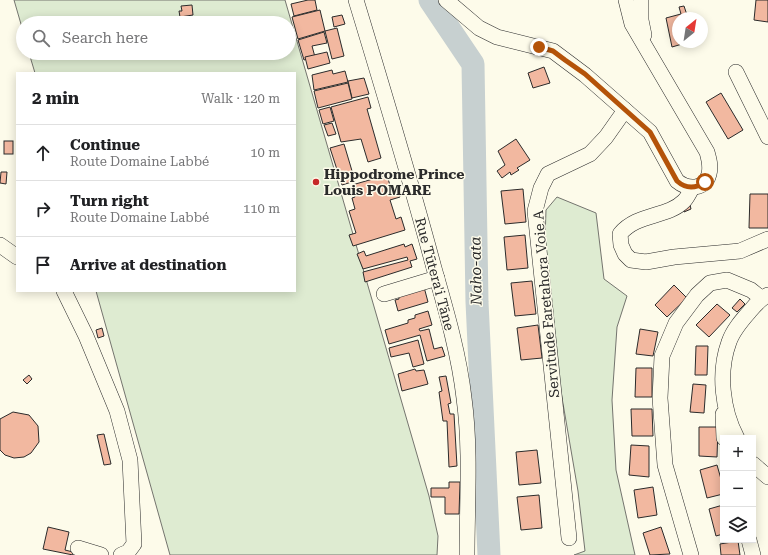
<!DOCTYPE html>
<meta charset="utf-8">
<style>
:root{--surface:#fff;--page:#f2f2f2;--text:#202124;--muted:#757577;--line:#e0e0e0}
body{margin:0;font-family:"Roboto Serif",serif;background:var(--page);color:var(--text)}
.controls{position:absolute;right:12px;bottom:12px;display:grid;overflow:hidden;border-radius:0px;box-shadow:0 2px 10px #0003}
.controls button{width:36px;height:36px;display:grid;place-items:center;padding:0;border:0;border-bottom:1px solid var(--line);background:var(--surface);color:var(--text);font:20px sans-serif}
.compass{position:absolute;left:672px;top:12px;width:36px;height:36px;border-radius:50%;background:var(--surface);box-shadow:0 2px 10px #0003;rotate:30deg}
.stop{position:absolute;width:12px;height:12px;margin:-9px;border:3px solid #b45309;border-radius:50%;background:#fff}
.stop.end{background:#b45309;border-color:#fff;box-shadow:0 1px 4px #0008}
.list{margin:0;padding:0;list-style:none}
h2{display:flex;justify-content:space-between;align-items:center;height:52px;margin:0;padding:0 16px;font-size:17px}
h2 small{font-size:13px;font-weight:400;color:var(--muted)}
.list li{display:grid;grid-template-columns:26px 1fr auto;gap:12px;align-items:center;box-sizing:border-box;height:56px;padding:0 16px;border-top:1px solid var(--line)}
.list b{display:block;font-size:15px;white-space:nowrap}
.list p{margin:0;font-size:13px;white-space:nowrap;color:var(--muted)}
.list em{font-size:13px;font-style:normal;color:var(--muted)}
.icon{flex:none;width:22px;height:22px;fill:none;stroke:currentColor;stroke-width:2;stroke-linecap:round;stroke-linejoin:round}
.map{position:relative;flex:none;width:768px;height:555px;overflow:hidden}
.search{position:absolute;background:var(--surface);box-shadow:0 2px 10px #0003;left:16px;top:16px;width:280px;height:44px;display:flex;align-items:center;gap:10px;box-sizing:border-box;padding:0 14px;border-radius:22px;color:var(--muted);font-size:15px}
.panel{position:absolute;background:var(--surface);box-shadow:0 2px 10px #0003;left:16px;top:72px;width:280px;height:220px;border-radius:0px}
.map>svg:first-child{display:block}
</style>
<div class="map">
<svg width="768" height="555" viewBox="0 0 768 555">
<rect width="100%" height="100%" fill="#fdfbea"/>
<g fill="#deebd1" stroke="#74746e">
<polygon points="14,0 285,0 429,496 438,536 437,555 170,555 96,291 295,291 295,73 35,73 29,53 289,53 289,23 23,23 23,31"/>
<polygon points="557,197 596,213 604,279 627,296 617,327 612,400 616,470 635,555 574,555 585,551 578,491 560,386 545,240 546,210"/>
</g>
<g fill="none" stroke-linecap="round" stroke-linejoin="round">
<polyline stroke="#c7d0d0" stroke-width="23" points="430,0 473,64 477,302 489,555"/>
</g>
<g fill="#f2b8a0" stroke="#2b2b2b">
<polygon points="308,0 315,0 317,10 294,16 291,4"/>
<polygon points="756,0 768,0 768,22 754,20"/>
<polygon points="192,5 193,15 180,17 179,11 182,11 181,6"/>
<polygon points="684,6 688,18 678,18 678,42 689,42 672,47 666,18 681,14 679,7"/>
<polygon points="320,10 325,31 298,39 292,17"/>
<polygon points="342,15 345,24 334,27 332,17"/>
<polygon points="337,28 344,56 332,59 325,31"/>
<polygon points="324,32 327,43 312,46 315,57 304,60 298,40"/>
<polygon points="327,52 330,63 308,69 305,57"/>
<polygon points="544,67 550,83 533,88 528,73"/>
<polygon points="332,70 333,74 345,71 348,82 314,90 312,75"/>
<polygon points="364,78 369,94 352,98 348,81"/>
<polygon points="348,83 352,99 318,108 314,91"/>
<polygon points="721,93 743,130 728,139 706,102"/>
<polygon points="368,97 371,108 367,109 381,158 368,162 361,139 341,142 331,107"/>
<polygon points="330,107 334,121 323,124 319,110"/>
<polygon points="332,123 336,134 328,136 324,125"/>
<polygon points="516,139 530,160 517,168 519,170 511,175 510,172 502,178 497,171 505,165 498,151"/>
<rect x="4" y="141" width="9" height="13"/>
<polygon points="344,144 355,181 342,185 330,148"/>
<polygon points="1,172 7,172 6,184 0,183"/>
<polygon points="387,175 391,189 397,187 400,197 390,200 396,219 401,217 405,230 353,246 349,235 356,233 349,211 355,209 352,198 355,197 352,185"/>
<polygon points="523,189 526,222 505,224 501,191"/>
<polygon points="750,194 768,194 768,228 749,228"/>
<polygon points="690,205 691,209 684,212 683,208"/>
<polygon points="525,235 528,268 507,270 504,237"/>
<polygon points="404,244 405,247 412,244 417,259 410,261 412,267 365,282 363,272 408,260 407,257 363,269 357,254 364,251 366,256"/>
<polygon points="532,281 536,314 515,316 511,283"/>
<polygon points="674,285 687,298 667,317 655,305"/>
<polygon points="424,287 428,302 398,311 395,300 399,299 398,294"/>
<polygon points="740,299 745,304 737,312 732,308"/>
<polygon points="717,304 730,315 709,337 696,325"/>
<polygon points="428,311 432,325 419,329 420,331 429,329 434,349 442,347 445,356 427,361 420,335 389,344 385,330 408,323 408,320 415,318 415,315"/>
<polygon points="538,325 542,358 521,360 517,328"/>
<polygon points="102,328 104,336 98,338 96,330"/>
<polygon points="640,329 658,332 653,356 636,354"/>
<polygon points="418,340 424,364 413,367 409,353 391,357 389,348"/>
<polygon points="696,346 708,346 707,375 695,375"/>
<polygon points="636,368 652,368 652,397 635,397"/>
<polygon points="415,369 416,371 424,370 428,384 402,391 398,374"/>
<polygon points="29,375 32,379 27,384 23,380"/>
<polygon points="446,376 451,403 448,404 450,414 454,414 457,466 449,467 447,421 443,421 439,392 442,391 439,377"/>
<polygon points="693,384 706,385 704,413 690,412"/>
<polygon points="631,409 652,409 653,436 632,436"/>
<polygon points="13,412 29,415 38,426 39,442 31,453 24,457 14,458 5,455 0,450 0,419"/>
<polygon points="699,427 718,427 717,457 699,456"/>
<polygon points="104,434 111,464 104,465 97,435"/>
<polygon points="631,445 649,446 649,477 629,475"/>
<polygon points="537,450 541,483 519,485 516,452"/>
<polygon points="717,465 723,486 723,494 707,498 700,470"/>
<polygon points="449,482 460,482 459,514 445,514 445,497 431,497 431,488 449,488"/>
<polygon points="653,487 657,515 638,518 634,490"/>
<polygon points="539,495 542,528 521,530 517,497"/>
<polygon points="723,505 723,534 716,536 709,509"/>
<polygon points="48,527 69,532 65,550 73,552 73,555 43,549"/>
<polygon points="661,527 670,554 650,555 643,533"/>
<polygon points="738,541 740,555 721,555 720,544"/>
</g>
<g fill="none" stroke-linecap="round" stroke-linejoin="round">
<defs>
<g id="minor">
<path d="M356,0C383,89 410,178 434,268C446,310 459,354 464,398C471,450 467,503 467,555"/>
<path d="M446,0L479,28L497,37L553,51L585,75L650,132L677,181C688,190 705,190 709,174C711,166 709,159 707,152L632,24L626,0"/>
<polyline points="641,0 641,20 644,35"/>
<polyline points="736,72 768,137"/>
<path d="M692,188C690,192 687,198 684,201C667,218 637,213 620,234L621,245L625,254L631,260L646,262L674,257L740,251L768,239"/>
<polyline points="0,245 17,257"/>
<polyline points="64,291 86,336 117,411 130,460 134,544 128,552 121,555"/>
<polyline points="384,294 437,278"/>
<polyline points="723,414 724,438"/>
<path d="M737,438C722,410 718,372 729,342C733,330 742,320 750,311C755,305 760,299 768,295"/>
<polyline points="753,464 768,477"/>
<polyline points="569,538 535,211 541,188 548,174 590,154 606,137 625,110"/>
<polyline points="749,540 753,555"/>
<polyline points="78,548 101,555"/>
<polyline points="691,555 665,465 660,398 662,356 676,323 697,295 710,283 727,280 751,290 761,298"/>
</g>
</defs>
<use href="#minor" stroke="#2b2b2b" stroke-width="16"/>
<use href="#minor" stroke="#fdfbea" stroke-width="15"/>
</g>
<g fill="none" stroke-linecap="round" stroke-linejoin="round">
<path stroke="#b45309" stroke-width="5" d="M539,47L553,51L565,60L585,74L650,132L677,181C686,189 695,189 705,182"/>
</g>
<circle fill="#c62828" stroke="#fdfbea" stroke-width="1.5" cx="316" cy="182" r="4"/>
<g text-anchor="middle" stroke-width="3" stroke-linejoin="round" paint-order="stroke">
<g font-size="14" font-weight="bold" fill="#2b2b2b" stroke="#fdfbea" text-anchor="start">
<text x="324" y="179">Hippodrome Prince<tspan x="324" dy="16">Louis POMARE</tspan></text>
</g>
<g font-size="14" fill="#2b2b2b" stroke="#fdfbea">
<text transform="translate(435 274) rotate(75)" y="5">Rue Tūtera'i Tāne</text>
<text transform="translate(546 304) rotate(-95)" y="5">Servitude Faretahora Voie A</text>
</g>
<g font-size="15" font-style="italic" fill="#2b2b2b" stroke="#fdfbea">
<text transform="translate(476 271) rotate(-91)" y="5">Naho-ata</text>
</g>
</g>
</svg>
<div class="controls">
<button>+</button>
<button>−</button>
<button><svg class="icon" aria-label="layers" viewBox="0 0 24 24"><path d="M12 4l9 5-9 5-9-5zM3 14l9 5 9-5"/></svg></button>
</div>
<svg class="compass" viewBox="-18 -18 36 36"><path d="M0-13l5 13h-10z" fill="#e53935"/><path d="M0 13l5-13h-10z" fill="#757577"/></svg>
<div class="stop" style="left:705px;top:182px"></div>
<div class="stop end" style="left:539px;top:47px"></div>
<div class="search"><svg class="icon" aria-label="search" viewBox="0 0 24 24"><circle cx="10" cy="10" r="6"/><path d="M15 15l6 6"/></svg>Search here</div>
<section class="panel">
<h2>2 min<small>Walk · 120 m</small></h2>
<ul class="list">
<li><svg class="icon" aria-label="ahead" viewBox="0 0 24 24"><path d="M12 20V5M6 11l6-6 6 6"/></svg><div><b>Continue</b><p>Route Domaine Labbé</p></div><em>10 m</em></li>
<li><svg class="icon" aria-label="right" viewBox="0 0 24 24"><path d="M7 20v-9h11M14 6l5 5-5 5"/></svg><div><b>Turn right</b><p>Route Domaine Labbé</p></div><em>110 m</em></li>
<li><svg class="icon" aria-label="arrive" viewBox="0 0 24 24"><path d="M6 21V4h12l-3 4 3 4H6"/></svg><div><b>Arrive at destination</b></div></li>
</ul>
</section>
</div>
